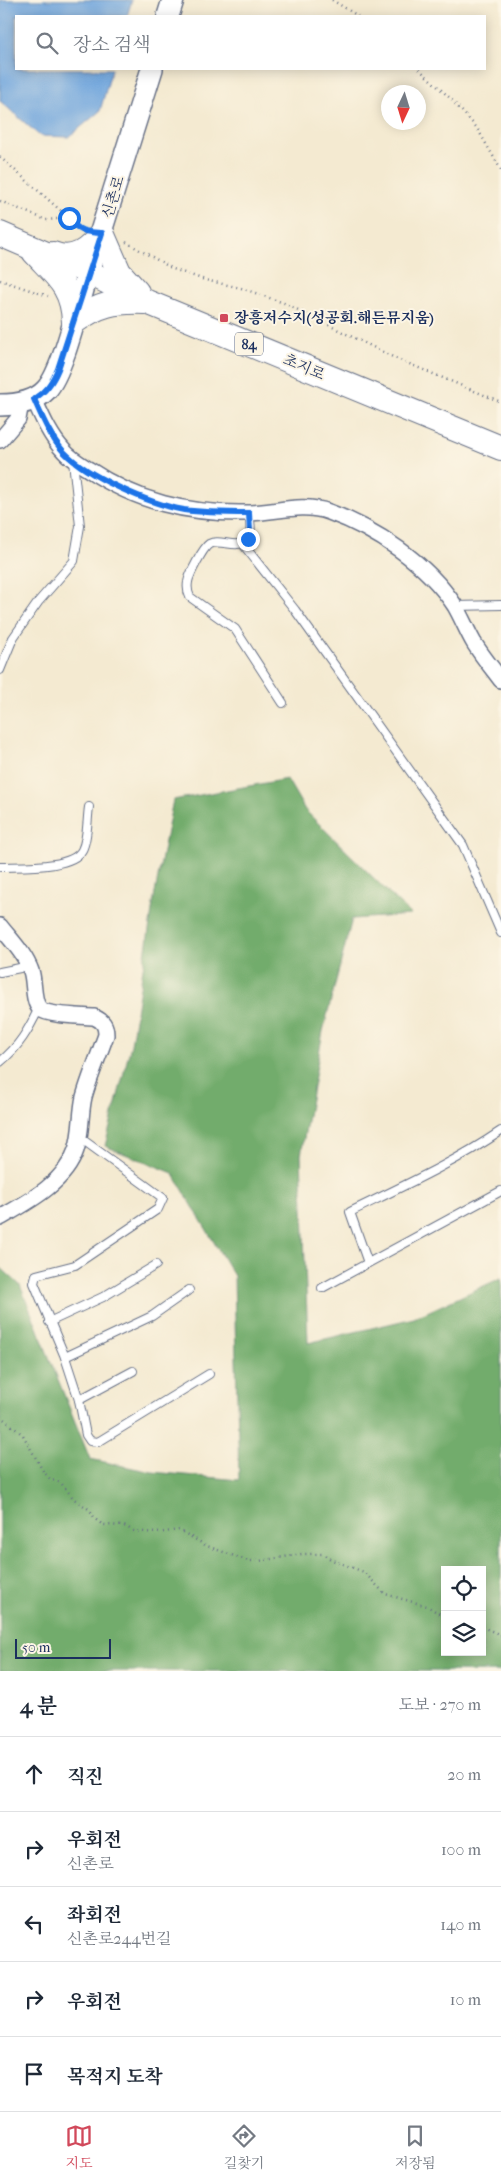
<!DOCTYPE html>
<html lang="ko">
<meta charset="utf-8">
<style>
:root{--surface:#fff;--page:#f2f2f3;--text:#1f2937;--muted:#747a83;--line:#e0e1e3;--accent:#d1495b}
body{margin:0;font-family:"IM FELL French Canon","Noto Serif KR",serif;background:var(--page);color:var(--text)}
.controls{position:absolute;right:15px;bottom:15px;display:grid;overflow:hidden;border-radius:0px;box-shadow:0 2px 12px #0003}
.controls button{width:45px;height:45px;display:grid;place-items:center;padding:0;border:0;border-bottom:1px solid var(--line);background:var(--surface);color:var(--text);font:25px sans-serif}
.compass{position:absolute;left:381px;top:85px;width:45px;height:45px;border-radius:50%;background:var(--surface);box-shadow:0 2px 12px #0003;rotate:184deg}
.scale{position:absolute;left:15px;bottom:12px;width:96px;box-sizing:border-box;padding-left:5px;border:2px solid #1b2f5e;border-top:0;font-size:14px;line-height:18px;white-space:nowrap;color:#1b2f5e;-webkit-text-stroke:4px #fcf5e5;paint-order:stroke}
.stop{position:absolute;width:15px;height:15px;margin:-11px;border:4px solid #1a73e8;border-radius:50%;background:#fff}
.stop.end{background:#1a73e8;border-color:#fff;box-shadow:0 1px 5px #0008}
.list{margin:0;padding:0;list-style:none}
h2{display:flex;justify-content:space-between;align-items:center;height:65px;margin:0;padding:0 20px;font-size:21px}
h2 small{font-size:16px;font-weight:400;color:var(--muted)}
.list li{display:grid;grid-template-columns:32px 1fr auto;gap:15px;align-items:center;box-sizing:border-box;height:75px;padding:0 20px;border-top:1px solid var(--line)}
.list b{display:block;font-size:19px;white-space:nowrap}
.list p{margin:0;font-size:16px;white-space:nowrap;color:var(--muted)}
.list em{font-size:16px;font-style:normal;color:var(--muted)}
.icon{flex:none;width:28px;height:28px;fill:none;stroke:currentColor;stroke-width:2;stroke-linecap:round;stroke-linejoin:round}
.map{position:relative;flex:none;width:501px;height:1671px;overflow:hidden}
.search{position:absolute;background:var(--surface);box-shadow:0 2px 12px #0003;left:15px;right:15px;top:15px;height:55px;display:flex;align-items:center;gap:12px;box-sizing:border-box;padding:0 18px;border-radius:0px;color:var(--muted);font-size:19px}
.sheet{height:440px;background:var(--surface)}
nav{display:flex;justify-content:space-around;align-items:center;box-sizing:border-box;height:70px;border-top:1px solid var(--line);background:var(--surface);font-size:14px;color:var(--muted)}
nav a{display:grid;justify-items:center;gap:2px}
nav .on{color:var(--accent)}
.map>svg:first-child{display:block}
</style>
<div class="map">
<svg width="501" height="1671" viewBox="0 0 501 1671">
<rect width="100%" height="100%" fill="#fcf5e5"/>
<filter id="ink" filterUnits="userSpaceOnUse"><feTurbulence type="fractalNoise" baseFrequency=".02" numOctaves="2"/><feDisplacementMap in="SourceGraphic" scale="10" xChannelSelector="R" yChannelSelector="G"/><feConvolveMatrix kernelMatrix="1 2 1 2 8 2 1 2 1" color-interpolation-filters="sRGB"/></filter>
<filter id="wash" filterUnits="userSpaceOnUse"><feTurbulence type="fractalNoise" baseFrequency=".0096" numOctaves="4" result="noise"/><feDisplacementMap in="SourceGraphic" scale="20" xChannelSelector="R" yChannelSelector="G"/><feGaussianBlur stdDeviation="1.12" result="paint"/><feColorMatrix in="noise" values="0 0 0 0 0 0 0 0 0 0 0 0 0 0 0 0 0 1.4 0 .05"/><feComposite in="paint" operator="in"/></filter>
<g filter="url(#wash)">
<rect width="100%" height="100%" fill="#f4ead1"/>
<path fill="#72ac6c" stroke="#466e65" fill-rule="evenodd" d="M287,779L305,810L411,915L352,919L323,1031L301,1155L308,1343L414,1318L501,1278V1671H0V1267L20,1285L90,1459L152,1472L239,1480L234,1276L173,1173L105,1146L131,1045L154,898L173,800ZM445,1570H482V1652H445Z"/>
<polygon fill="#6fa5dd" stroke="#456a9e" points="0,0 132,0 127,16 16,16 16,69 112,69 100,111 69,137 40,136 0,101"/>
</g>
<g filter="url(#ink)">
<g fill="none" stroke-linecap="round" stroke-linejoin="round">
<defs>
<g id="lane">
<path d="M249,513C250,521 253,533 247,540C237,550 220,538 209,544C203,548 189,575 188,582C187,588 188,593 190,597L235,629L283,703"/>
<polyline points="242,543 295,610 463,845 501,933"/>
<polyline points="455,606 501,605"/>
<polyline points="0,670 13,638 39,601 74,561 80,526 73,461"/>
<path d="M0,867C20,866 72,869 82,850C88,839 87,820 89,807"/>
<polyline points="0,972 20,968 27,962"/>
<path d="M0,1062C19,1047 29,1029 39,1008"/>
<polyline points="79,1137 163,1198 158,1209 75,1265 36,1275 34,1283 65,1357 79,1400 86,1435 90,1441 98,1442 209,1374"/>
<path d="M368,1263L350,1212C401,1187 454,1163 501,1131"/>
<polyline points="322,1288 501,1191"/>
<polyline points="49,1322 103,1297 156,1265"/>
<polyline points="65,1357 152,1316 189,1290"/>
<polyline points="79,1400 133,1371"/>
</g>
<g id="street">
<path d="M34,399C42,417 50,436 64,451C71,459 80,464 88,469C137,502 188,514 246,513C275,513 301,502 329,512C376,529 427,563 455,606C462,618 467,631 474,643C482,656 492,668 501,680"/>
<polyline points="0,440 18,419 21,403"/>
<path d="M0,926C11,940 25,954 31,971C35,982 32,1001 40,1009C49,1016 82,1016 94,1017C103,1021 106,1025 106,1035C99,1055 90,1076 84,1097C80,1114 82,1133 76,1150C65,1183 28,1202 0,1218"/>
</g>
<g id="secondary">
<polyline points="168,16 173,0"/>
<path d="M0,405C16,405 34,403 46,390C64,371 79,300 88,273C109,205 131,137 152,69"/>
</g>
<g id="primary">
<polyline points="102,233 119,272 137,292"/>
<polyline points="0,234 88,272 147,302 501,448"/>
<path d="M34,252C56,276 73,287 74,322"/>
<path d="M53,254C74,263 90,249 102,233"/>
<path d="M74,322C99,304 114,301 144,302"/>
</g>
</defs>
<use href="#lane" stroke="#677086" stroke-width="10"/>
<use href="#street" stroke="#677086" stroke-width="18"/>
<use href="#secondary" stroke="#677086" stroke-width="24"/>
<use href="#primary" stroke="#677086" stroke-width="26"/>
<g stroke="#677086" stroke-width="2.5" stroke-dasharray="1 4" stroke-linecap="butt">
<polyline points="332,0 358,16"/>
<polyline points="419,69 450,98 477,128 501,170"/>
<polyline points="0,157 69,218 75,226 82,231"/>
<polyline points="0,201 46,220 69,218"/>
<polyline points="126,242 173,269 205,280 241,288 284,303 395,358 501,402"/>
<polyline points="0,280 48,296"/>
<polyline points="0,1416 23,1435 43,1471 50,1479 61,1483 74,1499 90,1510 95,1519 103,1525 124,1526 134,1531 157,1533 179,1530 207,1546 248,1561 259,1561 302,1554 323,1554 332,1560 364,1572 385,1594 427,1606 445,1617"/>
<polyline points="482,1627 501,1635"/>
</g>
<use href="#lane" stroke="#fff" stroke-width="8"/>
<use href="#street" stroke="#fff" stroke-width="15"/>
<use href="#secondary" stroke="#fff" stroke-width="21"/>
<use href="#primary" stroke="#fff" stroke-width="24"/>
</g>
</g>
<g fill="none" stroke-linecap="round" stroke-linejoin="round" filter="url(#ink)">
<path stroke="#1a73e8" stroke-width="6" d="M69,218C78,232 86,232 102,233L58,369C52,383 46,391 34,399C42,417 50,437 64,452C88,477 150,504 184,510C205,513 227,513 249,513L250,532L248,539"/>
</g>
<rect fill="#d1495b" stroke="#fcf5e5" stroke-width="2" x="219" y="313" width="10" height="10" rx="2.5"/>
<g text-anchor="middle" stroke-width="4" stroke-linejoin="round" paint-order="stroke">
<rect fill="#fcf5e5" stroke="#5e6a86" stroke-width="1" x="235" y="332.5" width="28" height="23" rx="4"/>
<g font-size="14" font-weight="bold" fill="#1b2f5e">
<text x="249" y="349">84</text>
</g>
<g font-size="15" fill="#1b2f5e" stroke="#fcf5e5">
<text transform="translate(113 197) rotate(-73)" y="5">신촌로</text>
<text transform="translate(304 367) rotate(23)" y="5">초지로</text>
</g>
<g font-size="15" font-weight="bold" fill="#1b2f5e" stroke="#fcf5e5" text-anchor="start">
<text x="234" y="323">장흥저수지(성공회.해든뮤지움)</text>
</g>
</g>
</svg>
<div class="controls">
<button><svg class="icon" aria-label="locate" viewBox="0 0 24 24"><circle cx="12" cy="12" r="6"/><path d="M12 2v4M12 18v4M2 12h4M18 12h4"/></svg></button>
<button><svg class="icon" aria-label="layers" viewBox="0 0 24 24"><path d="M12 4l9 5-9 5-9-5zM3 14l9 5 9-5"/></svg></button>
</div>
<svg class="compass" viewBox="-18 -18 36 36"><path d="M0-13l5 13h-10z" fill="#e53935"/><path d="M0 13l5-13h-10z" fill="#747a83"/></svg>
<div class="scale">50 m</div>
<div class="stop" style="left:69px;top:218px"></div>
<div class="stop end" style="left:248px;top:539px"></div>
<div class="search"><svg class="icon" aria-label="search" viewBox="0 0 24 24"><circle cx="10" cy="10" r="6"/><path d="M15 15l6 6"/></svg>장소 검색</div>
</div>
<section class="sheet">
<h2>4 분<small>도보 · 270 m</small></h2>
<ul class="list">
<li><svg class="icon" aria-label="ahead" viewBox="0 0 24 24"><path d="M12 20V5M6 11l6-6 6 6"/></svg><div><b>직진</b></div><em>20 m</em></li>
<li><svg class="icon" aria-label="right" viewBox="0 0 24 24"><path d="M7 20v-9h11M14 6l5 5-5 5"/></svg><div><b>우회전</b><p>신촌로</p></div><em>100 m</em></li>
<li><svg class="icon" aria-label="left" viewBox="0 0 24 24"><path d="M17 20v-9H6M10 6l-5 5 5 5"/></svg><div><b>좌회전</b><p>신촌로244번길</p></div><em>140 m</em></li>
<li><svg class="icon" aria-label="right" viewBox="0 0 24 24"><path d="M7 20v-9h11M14 6l5 5-5 5"/></svg><div><b>우회전</b></div><em>10 m</em></li>
<li><svg class="icon" aria-label="arrive" viewBox="0 0 24 24"><path d="M6 21V4h12l-3 4 3 4H6"/></svg><div><b>목적지 도착</b></div></li>
</ul>
</section>
<nav>
<a class="on"><svg class="icon" aria-label="map" viewBox="0 0 24 24"><path d="M3 6l6-2 6 2 6-2v14l-6 2-6-2-6 2zM9 4v14M15 6v14"/></svg>지도</a>
<a><svg class="icon" aria-label="directions" viewBox="0 0 24 24"><path d="M12 3l9 9-9 9-9-9zM9 14v-3h6M13 9l2 2-2 2"/></svg>길찾기</a>
<a><svg class="icon" aria-label="saved" viewBox="0 0 24 24"><path d="M7 4h10v16l-5-4-5 4z"/></svg>저장됨</a>
</nav>
